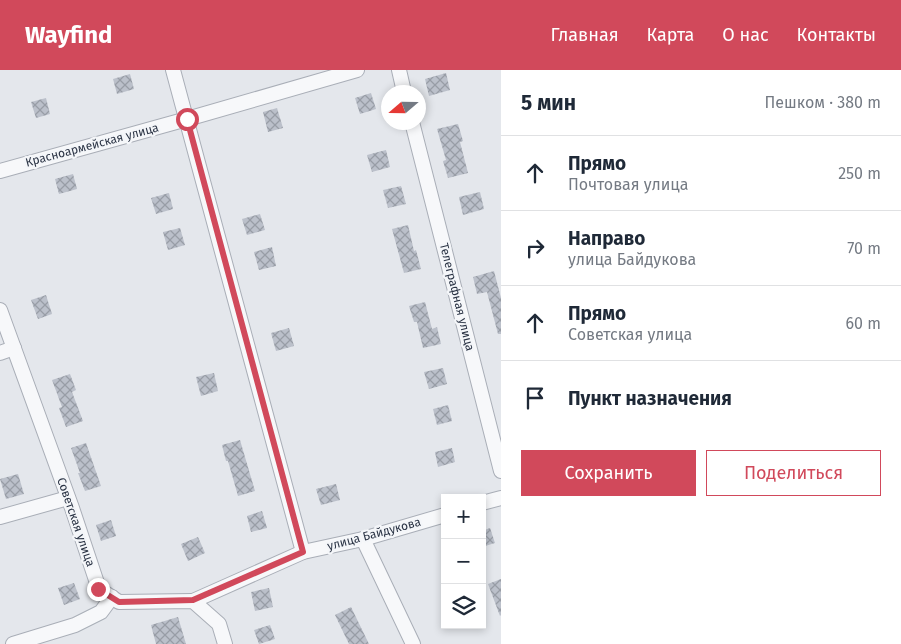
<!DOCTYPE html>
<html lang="ru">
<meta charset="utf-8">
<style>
:root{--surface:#fff;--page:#f6f6f7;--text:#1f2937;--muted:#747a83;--line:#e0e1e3;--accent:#d1495b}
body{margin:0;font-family:"Fira Sans",sans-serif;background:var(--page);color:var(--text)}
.controls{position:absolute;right:15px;bottom:15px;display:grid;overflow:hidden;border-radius:0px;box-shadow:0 2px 8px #0003}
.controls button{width:45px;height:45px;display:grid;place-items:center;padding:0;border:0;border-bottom:1px solid var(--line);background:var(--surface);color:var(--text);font:25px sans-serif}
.compass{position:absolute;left:381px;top:15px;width:45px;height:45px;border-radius:50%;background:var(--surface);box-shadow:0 2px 8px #0003;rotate:250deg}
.stop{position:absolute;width:15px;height:15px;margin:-11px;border:4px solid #d1495b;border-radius:50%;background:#fff}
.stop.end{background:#d1495b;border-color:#fff;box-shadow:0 1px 5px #0008}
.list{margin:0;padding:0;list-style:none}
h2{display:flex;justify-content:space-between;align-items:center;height:65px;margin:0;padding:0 20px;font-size:21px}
h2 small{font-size:16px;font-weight:400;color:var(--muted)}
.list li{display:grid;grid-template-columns:32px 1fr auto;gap:15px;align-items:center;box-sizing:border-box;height:75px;padding:0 20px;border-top:1px solid var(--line)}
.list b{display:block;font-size:19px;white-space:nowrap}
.list p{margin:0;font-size:16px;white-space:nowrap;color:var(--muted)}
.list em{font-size:16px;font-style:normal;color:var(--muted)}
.actions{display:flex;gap:10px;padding:15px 20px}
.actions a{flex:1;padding:11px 0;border:1px solid var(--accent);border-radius:0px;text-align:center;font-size:18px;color:var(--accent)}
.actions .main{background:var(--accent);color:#fff}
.icon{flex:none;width:28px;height:28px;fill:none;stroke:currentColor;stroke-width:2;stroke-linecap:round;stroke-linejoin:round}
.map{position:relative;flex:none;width:501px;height:574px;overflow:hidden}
header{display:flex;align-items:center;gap:30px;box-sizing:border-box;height:70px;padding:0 25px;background:var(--accent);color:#fff}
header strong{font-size:24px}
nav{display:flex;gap:28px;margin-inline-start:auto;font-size:18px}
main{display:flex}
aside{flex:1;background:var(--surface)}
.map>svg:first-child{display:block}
</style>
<header>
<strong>Wayfind</strong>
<nav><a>Главная</a><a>Карта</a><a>О нас</a><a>Контакты</a></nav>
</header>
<main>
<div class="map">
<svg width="501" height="574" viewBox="0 0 501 574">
<defs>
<pattern id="building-cross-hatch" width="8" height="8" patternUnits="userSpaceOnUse" patternTransform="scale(1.25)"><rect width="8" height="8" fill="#bbc0ca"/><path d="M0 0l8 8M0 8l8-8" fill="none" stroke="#989da6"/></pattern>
</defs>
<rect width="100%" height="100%" fill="#e4e7ec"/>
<g fill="url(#building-cross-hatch)">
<polygon points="446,3 450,20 429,26 425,9"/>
<polygon points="130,4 134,19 117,24 113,9"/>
<polygon points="371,23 376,39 360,44 355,28"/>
<polygon points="46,28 50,44 36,48 31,32"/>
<polygon points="277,38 283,58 268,62 263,42"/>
<polygon points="458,54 463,71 460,72 468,103 448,108 443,91 446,90 437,59"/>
<polygon points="386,80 390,97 372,102 367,85"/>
<polygon points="73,104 77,119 59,124 55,109"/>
<polygon points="401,116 406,134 388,138 383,120"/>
<polygon points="480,122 484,139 463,145 459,127"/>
<polygon points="169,123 173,139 156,144 151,128"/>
<polygon points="260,144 265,160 247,165 242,149"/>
<polygon points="408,155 414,181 416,180 421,199 404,203 392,159"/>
<polygon points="180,158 185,175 168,180 163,162"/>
<polygon points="272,177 276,196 259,200 254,182"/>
<polygon points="494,201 501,228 501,264 498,264 487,222 477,224 473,207"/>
<polygon points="46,225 52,244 38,249 31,230"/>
<polygon points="425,232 432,259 437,257 441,274 423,278 417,252 414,252 409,236"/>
<polygon points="289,258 294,276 276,281 271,263"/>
<polygon points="443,298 447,314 429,319 424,302"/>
<polygon points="214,303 218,321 201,326 196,307"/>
<polygon points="70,304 76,320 72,322 83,351 66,357 59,338 62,337 52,310"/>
<polygon points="448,335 452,351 437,355 433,339"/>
<polygon points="240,370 255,421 238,426 228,391 226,391 222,375"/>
<polygon points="86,373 101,416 85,421 78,403 80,403 71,378"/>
<polygon points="452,378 455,392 438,397 435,382"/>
<polygon points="18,404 24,424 6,429 0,409"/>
<polygon points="336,414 340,430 321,435 316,419"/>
<polygon points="262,441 267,458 251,462 247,446"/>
<polygon points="111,450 116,466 101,471 96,455"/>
<polygon points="490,458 495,473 482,477 482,461"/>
<polygon points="198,467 205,483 188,491 181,474"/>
<polygon points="501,509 501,545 500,546 488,514"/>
<polygon points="74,513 80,529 64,535 58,518"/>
<polygon points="269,518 273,537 255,541 251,522"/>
<polygon points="351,537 369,574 349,574 335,545"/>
<polygon points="178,547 186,574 156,574 151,555"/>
<polygon points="270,555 275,569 259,574 254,560"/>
</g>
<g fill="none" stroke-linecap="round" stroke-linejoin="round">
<defs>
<g id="minor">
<polyline points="173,0 303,482"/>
<polyline points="399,0 404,22"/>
<polyline points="412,52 501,401"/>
<polyline points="0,101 187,49 357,0"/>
<polyline points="0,240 72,438 99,519 119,532 193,531 219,554 225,574"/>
<polyline points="0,283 14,278"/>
<polyline points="482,433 501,428"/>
<polyline points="0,447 68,428"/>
<polyline points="363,469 413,574"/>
<polyline points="193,531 303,482 363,469 445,445"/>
<polyline points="13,574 75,555 101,542 112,527"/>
</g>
</defs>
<use href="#minor" stroke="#a9aeb7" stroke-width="16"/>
<use href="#minor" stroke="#f7f8fa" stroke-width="14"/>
</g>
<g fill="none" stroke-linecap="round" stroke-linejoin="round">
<polyline stroke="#d1495b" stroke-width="6" points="98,519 119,532 193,530 303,482 187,49"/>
</g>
<g text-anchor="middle" stroke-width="4.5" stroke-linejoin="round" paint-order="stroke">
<g font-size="12" fill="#2b3445" stroke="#f4f6f9">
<text transform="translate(92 75) rotate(-15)" y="4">Красноармейская улица</text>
<text transform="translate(457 227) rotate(76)" y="4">Телеграфная улица</text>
<text transform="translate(76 452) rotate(71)" y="4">Советская улица</text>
<text transform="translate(374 464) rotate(-15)" y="4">улица Байдукова</text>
</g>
</g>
</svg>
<div class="controls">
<button>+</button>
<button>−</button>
<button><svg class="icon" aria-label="layers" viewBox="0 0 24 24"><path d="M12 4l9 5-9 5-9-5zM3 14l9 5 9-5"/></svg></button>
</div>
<svg class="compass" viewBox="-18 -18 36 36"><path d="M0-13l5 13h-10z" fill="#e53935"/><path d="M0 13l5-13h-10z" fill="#747a83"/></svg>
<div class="stop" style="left:187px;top:49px"></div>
<div class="stop end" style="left:98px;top:519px"></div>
</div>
<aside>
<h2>5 мин<small>Пешком · 380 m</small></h2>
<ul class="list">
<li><svg class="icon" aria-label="ahead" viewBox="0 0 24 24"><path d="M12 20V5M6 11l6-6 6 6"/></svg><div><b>Прямо</b><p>Почтовая улица</p></div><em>250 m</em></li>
<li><svg class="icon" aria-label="right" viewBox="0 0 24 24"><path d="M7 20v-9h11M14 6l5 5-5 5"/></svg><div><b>Направо</b><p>улица Байдукова</p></div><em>70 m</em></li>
<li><svg class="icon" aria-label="ahead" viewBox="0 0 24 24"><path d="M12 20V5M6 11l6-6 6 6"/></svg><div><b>Прямо</b><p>Советская улица</p></div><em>60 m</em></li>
<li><svg class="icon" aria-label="arrive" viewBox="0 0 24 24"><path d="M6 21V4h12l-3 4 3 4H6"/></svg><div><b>Пункт назначения</b></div></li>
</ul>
<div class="actions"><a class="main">Сохранить</a><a>Поделиться</a></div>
</aside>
</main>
